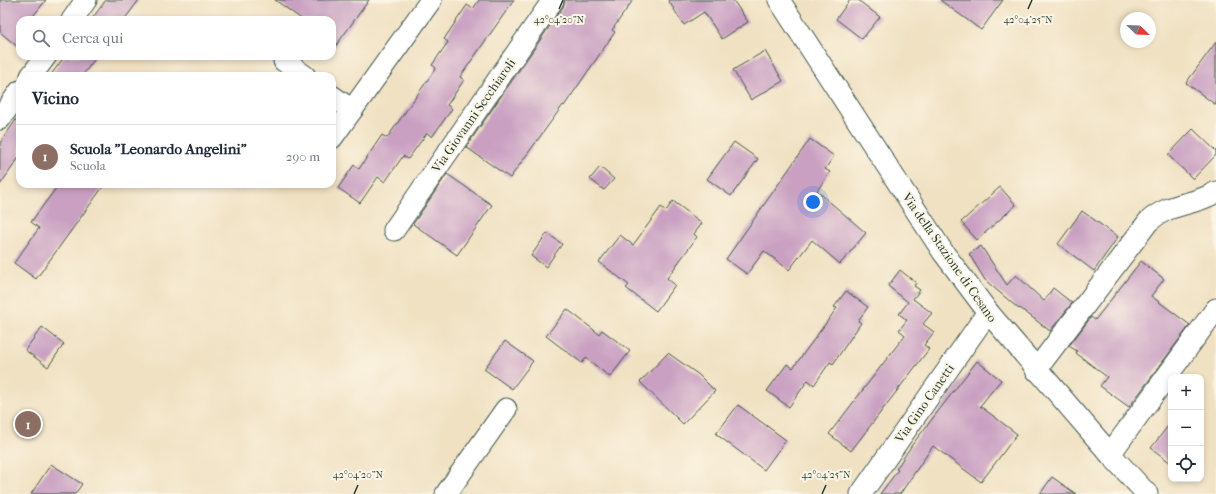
<!DOCTYPE html>
<html lang="it">
<meta charset="utf-8">
<style>
:root{--surface:#fff;--page:#f2f2f3;--text:#1f2937;--muted:#747a83;--line:#e0e1e3;--accent:#1a73e8}
body{margin:0;font-family:"IM FELL French Canon",serif;background:var(--page);color:var(--text)}
.controls{position:absolute;right:12px;bottom:12px;display:grid;overflow:hidden;border-radius:8px;box-shadow:0 2px 6px #0003}
.controls button{width:36px;height:36px;display:grid;place-items:center;padding:0;border:0;border-bottom:1px solid var(--line);background:var(--surface);color:var(--text);font:20px sans-serif}
.compass{position:absolute;left:1120px;top:12px;width:36px;height:36px;border-radius:50%;background:var(--surface);box-shadow:0 2px 6px #0003;rotate:113deg}
.you{position:absolute;left:813px;top:202px;width:14px;height:14px;margin:-10px;border:3px solid #fff;border-radius:50%;background:#1a73e8;box-shadow:0 0 0 6px #1a73e833}
.badge{display:grid;place-items:center;width:26px;height:26px;border-radius:50%;background:var(--accent);color:#fff;font-size:13px;font-weight:700}
.pin{position:absolute;translate:-50% -50%;border:2px solid #fff;box-shadow:0 1px 4px #0006}
.list{margin:0;padding:0;list-style:none}
h2{display:flex;justify-content:space-between;align-items:center;height:52px;margin:0;padding:0 16px;font-size:17px}
h2 small{font-size:13px;font-weight:400;color:var(--muted)}
.list li{display:grid;grid-template-columns:26px 1fr auto;gap:12px;align-items:center;box-sizing:border-box;height:64px;padding:0 16px;border-top:1px solid var(--line)}
.list b{display:block;font-size:15px;white-space:nowrap}
.list p{margin:0;font-size:13px;white-space:nowrap;color:var(--muted)}
.list em{font-size:13px;font-style:normal;color:var(--muted)}
.icon{flex:none;width:22px;height:22px;fill:none;stroke:currentColor;stroke-width:2;stroke-linecap:round;stroke-linejoin:round}
.map{position:relative;flex:none;width:1216px;height:494px;overflow:hidden}
.search{position:absolute;background:var(--surface);box-shadow:0 2px 6px #0003;left:16px;top:16px;width:320px;height:44px;display:flex;align-items:center;gap:10px;box-sizing:border-box;padding:0 14px;border-radius:12px;color:var(--muted);font-size:15px}
.panel{position:absolute;background:var(--surface);box-shadow:0 2px 6px #0003;left:16px;top:72px;width:320px;height:116px;border-radius:12px}
.map>svg:first-child{display:block}
</style>
<div class="map">
<svg width="1216" height="494" viewBox="0 0 1216 494">
<rect width="100%" height="100%" fill="#fcf5e5"/>
<filter id="ink" filterUnits="userSpaceOnUse"><feTurbulence type="fractalNoise" baseFrequency=".025" numOctaves="2"/><feDisplacementMap in="SourceGraphic" scale="8" xChannelSelector="R" yChannelSelector="G"/><feConvolveMatrix kernelMatrix="1 2 1 2 8 2 1 2 1" color-interpolation-filters="sRGB"/></filter>
<filter id="wash" filterUnits="userSpaceOnUse"><feTurbulence type="fractalNoise" baseFrequency=".012" numOctaves="4" result="noise"/><feDisplacementMap in="SourceGraphic" scale="16" xChannelSelector="R" yChannelSelector="G"/><feGaussianBlur stdDeviation="0.9" result="paint"/><feColorMatrix in="noise" values="0 0 0 0 0 0 0 0 0 0 0 0 0 0 0 0 0 1.4 0 .05"/><feComposite in="paint" operator="in"/></filter>
<g filter="url(#wash)">
<rect width="100%" height="100%" fill="#f0e1c2"/>
<g id="blocks">
<g fill="#c9a0c2">
<polygon points="0,0 46,0 30,20 20,20 20,49 0,32"/>
<polygon points="106,0 139,0 124,20 91,20"/>
<polygon points="275,0 369,0 332,51 332,20 303,20"/>
<polygon points="479,0 514,0 460,77 464,80 447,105 452,109 432,137 427,133 408,159 403,156 385,182 378,177 360,203 338,188 354,165 359,169 382,135 387,138 436,68 432,65 448,42 444,39 467,5 473,9"/>
<polygon points="565,0 633,0 612,30 615,32 564,106 563,105 510,178 466,147 563,7"/>
<polygon points="668,0 733,0 748,22 722,39 704,12 684,25"/>
<polygon points="850,0 858,0 880,17 862,39 836,19"/>
<polygon points="940,0 1003,0 981,30"/>
<polygon points="1216,42 1216,105 1186,83"/>
<polygon points="765,51 783,81 751,100 733,70"/>
<polygon points="65,56 97,56 82,76 50,76"/>
<polygon points="20,114 20,156 0,185 0,143"/>
<polygon points="1193,129 1216,151 1216,155 1193,179 1168,155"/>
<polygon points="810,139 834,156 825,169 830,172 817,191 866,233 840,264 812,240 789,270 764,251 747,274 726,259"/>
<polygon points="734,142 758,159 731,196 707,179"/>
<polygon points="600,167 614,179 604,190 590,179"/>
<polygon points="447,174 492,205 457,255 413,224"/>
<polygon points="59,184 105,184 36,279 14,263 39,228 31,222"/>
<polygon points="1000,187 1016,205 977,240 961,222"/>
<polygon points="673,201 702,223 694,234 697,237 667,278 675,285 656,311 626,288 629,285 599,262 620,235 633,245 661,207 666,211"/>
<polygon points="1082,211 1118,237 1094,271 1058,244"/>
<polygon points="547,233 562,244 546,267 531,256"/>
<polygon points="981,246 1007,285 1016,275 1044,301 1053,288 1072,303 1050,331 1020,308 1019,309 985,280 969,254"/>
<polygon points="1141,261 1164,279 1151,296 1190,325 1129,407 1100,386 1107,377 1076,353 1077,351 1069,346 1091,317 1095,320"/>
<polygon points="900,270 916,283 914,286 920,290 913,299 932,313 923,324 934,332 924,345 929,349 851,451 829,434 905,335 899,330 907,320 899,314 908,302 888,286"/>
<polygon points="846,291 868,307 858,321 861,323 833,364 830,362 814,385 808,380 789,407 767,391 787,364 793,368 837,308 834,307"/>
<polygon points="567,309 599,334 602,330 630,351 610,377 586,358 582,363 546,336"/>
<polygon points="42,327 64,344 48,367 25,350"/>
<polygon points="505,341 533,361 512,389 484,369"/>
<polygon points="668,353 699,375 715,391 683,424 640,382"/>
<polygon points="977,361 1001,380 980,406 1017,434 981,482 933,446 900,494 880,494 898,470 896,469 912,445"/>
<polygon points="738,405 786,440 764,470 716,434"/>
<polygon points="1171,422 1171,463 1151,448"/>
<polygon points="51,464 82,484 75,494 31,494"/>
<polygon points="1052,477 1076,494 1040,494"/>
</g>
</g>
</g>
<g filter="url(#ink)">
<use href="#blocks" fill-opacity="0" stroke="#3e5649" stroke-width="1"/>
<g fill="none" stroke-linecap="round" stroke-linejoin="round">
<defs>
<g id="minor">
<polyline points="779,0 943,252 988,312 1110,454 1147,494"/>
<polyline points="72,20 86,0"/>
<polyline points="284,61 305,76"/>
<polyline points="31,76 46,56"/>
<polyline points="332,96 352,110"/>
<polyline points="0,119 20,91"/>
<polyline points="332,138 431,0"/>
<polyline points="394,230 553,0"/>
<path d="M1036,370L1148,222C1169,202 1194,206 1216,192"/>
<polyline points="1110,454 1216,309"/>
<polyline points="446,494 506,409"/>
<polyline points="861,494 988,312"/>
</g>
</defs>
<use href="#minor" stroke="#3e5649" stroke-width="23"/>
<use href="#minor" stroke="#fff" stroke-width="21"/>
</g>
</g>
<path fill="none" stroke="#1f3d34" stroke-width="1.5" d="M559,9L563,0M1028,9L1032,0M354,494L358,485M822,494L826,485"/>
<g text-anchor="middle" stroke-width="4" stroke-linejoin="round" paint-order="stroke">
<g font-size="13" fill="#1f3d34" stroke="#fcf5e5">
<text transform="translate(473 115) rotate(-55)" y="5">Via Giovanni Secchiaroli</text>
<text transform="translate(950 257) rotate(55)" y="5">Via della Stazione di Cesano</text>
<text transform="translate(924 403) rotate(-55)" y="5">Via Gino Canetti</text>
</g>
</g>
<g font-size="10" text-anchor="middle" fill="#1f3d34" stroke="#fcf5e5" stroke-width="4" stroke-linejoin="round" paint-order="stroke">
<text x="559" y="23">42°04'20"N</text>
<text x="1028" y="23">42°04'25"N</text>
<text x="358" y="478">42°04'20"N</text>
<text x="826" y="478">42°04'25"N</text>
</g>
</svg>
<div class="controls">
<button>+</button>
<button>−</button>
<button><svg class="icon" aria-label="locate" viewBox="0 0 24 24"><circle cx="12" cy="12" r="6"/><path d="M12 2v4M12 18v4M2 12h4M18 12h4"/></svg></button>
</div>
<svg class="compass" viewBox="-18 -18 36 36"><path d="M0-13l5 13h-10z" fill="#e53935"/><path d="M0 13l5-13h-10z" fill="#747a83"/></svg>
<div class="you"></div>
<div class="pin badge" style="left:28px;top:424px;background:#8d6e63">1</div>
<div class="search"><svg class="icon" aria-label="search" viewBox="0 0 24 24"><circle cx="10" cy="10" r="6"/><path d="M15 15l6 6"/></svg>Cerca qui</div>
<section class="panel">
<h2>Vicino<small></small></h2>
<ul class="list">
<li><span class="badge" style="background:#8d6e63">1</span><div><b>Scuola &quot;Leonardo Angelini&quot;</b><p>Scuola</p></div><em>290 m</em></li>
</ul>
</section>
</div>
